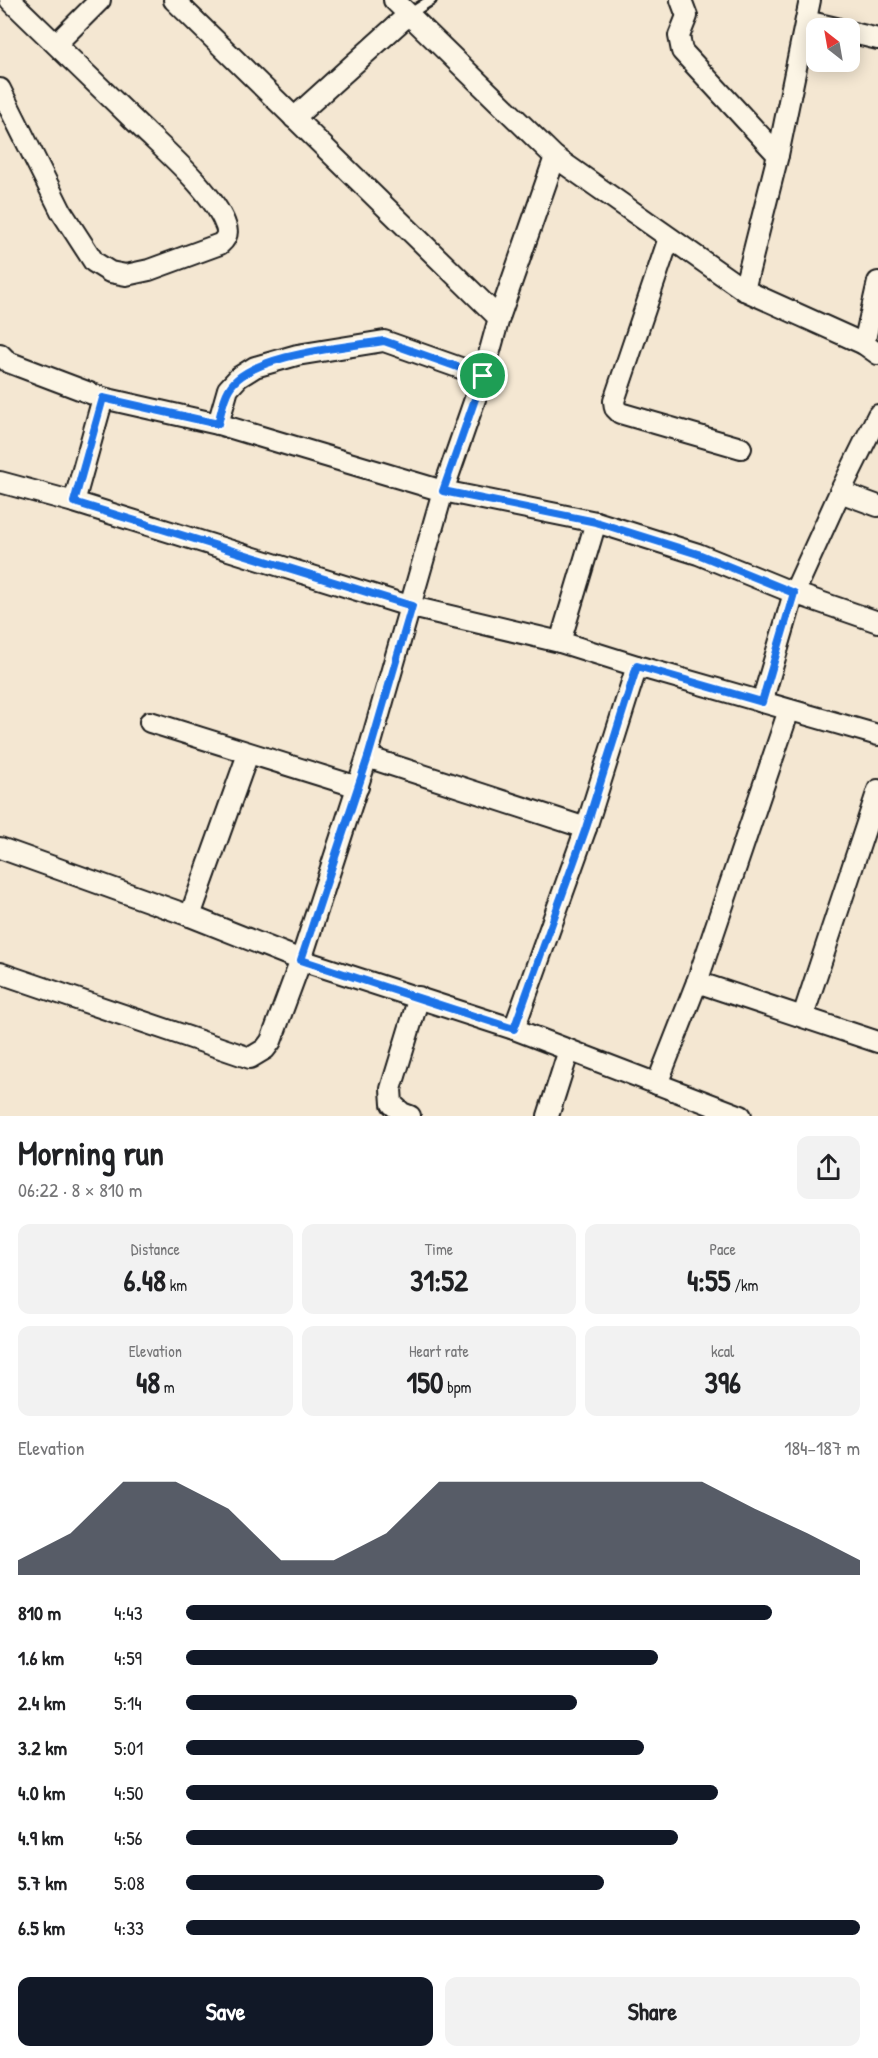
<!DOCTYPE html>
<meta charset="utf-8">
<style>
body{margin:0;font-family:"Patrick Hand",sans-serif;background:#f2f2f2;color:#202124;height:100vh;display:flex;flex-direction:column;font-size:22px;white-space:nowrap}
*{box-sizing:border-box;margin:0}
p{font-size:20px;color:#757577}
.icon{flex:none;width:33px;height:33px;fill:none;stroke:currentColor;stroke-width:2;stroke-linecap:round;stroke-linejoin:round}
.map{position:relative;height:1116px;overflow:hidden}
.drawer{display:flex;flex-direction:column;background:#fff;flex:1}
.drawer>*{flex:none}
.needle{width:39px;rotate:329deg}
.buttons{position:absolute;left:806px;top:18px;display:grid;gap:12px}
.buttons a{display:grid;place-items:center;width:54px;height:54px;border-radius:12px;background:#fff;box-shadow:0 3px 15px #0003;font-size:30px}
.pin{position:absolute;display:grid;place-items:center;width:51px;height:51px;color:#fff;margin:-26px;border:3px solid #fff;border-radius:50%;box-shadow:0 2px 6px #0007}
.round{display:grid;place-items:center;flex:none;width:63px;height:63px;border-radius:12px;background:#f2f2f2}
.headline{display:flex;align-items:center;justify-content:space-between;height:102px;padding:0 18px}
h1{font-size:33px;font-weight:700;line-height:45px}
.metrics{display:grid;grid-template-columns:repeat(3,1fr);gap:9px;height:102px;padding:6px 18px}
.metrics div{display:grid;align-content:center;border-radius:12px;background:#f2f2f2;text-align:center}
.metrics b{font-size:30px;font-weight:700}
.metrics small{font-size:16px;font-weight:400}
.metrics p{font-size:16px}
.chart{height:168px;padding:12px 18px}
.chart p{display:flex;justify-content:space-between}
.chart svg{width:100%;height:108px;margin-top:6px;fill:#111827;opacity:.7}
.button{display:flex;gap:12px;margin-top:auto;padding:12px 18px}
.button a{flex:1;height:69px;border-radius:12px;background:#111827;color:#fff;font-size:24px;font-weight:700;line-height:69px;text-align:center}
.button a+a{background:#f2f2f2;color:#202124}
ul{padding:0 18px;list-style:none;font-size:20px}
li{display:grid;grid-template-columns:96px 72px 1fr;align-items:center;height:45px}
li i{height:15px;border-radius:8px;background:#111827}
.map>svg:first-child{display:block}
.lines{fill:none;stroke-linecap:round;stroke-linejoin:round}
.service-casing{stroke:#1c1c1c;stroke-width:14}
.minor-casing{stroke:#1c1c1c;stroke-width:24}
.service{stroke:#fcf5e5;stroke-width:9}
.minor{stroke:#fcf5e5;stroke-width:20}
.route-casing{stroke:#fff;stroke-width:12}
.route{stroke:#1a73e8;stroke-width:8}
</style>
<div class="map">
<svg width="878" height="1116" viewBox="0 0 878 1116">
<rect width="100%" height="100%" fill="#f4e7d2"/>
<filter id="ink" filterUnits="userSpaceOnUse"><feTurbulence type="fractalNoise" baseFrequency=".0167" numOctaves="2"/><feDisplacementMap in="SourceGraphic" scale="12" xChannelSelector="R" yChannelSelector="G"/><feConvolveMatrix kernelMatrix="1 2 1 2 8 2 1 2 1" color-interpolation-filters="sRGB"/></filter>
<g filter="url(#ink)">
<g class="lines">
<g class="service-casing">
<polyline id="service" points="408,15 431,0"/>
</g>
<g class="minor-casing">
<g id="minor">
<polyline points="174,0 499,318 555,157"/>
<polyline points="394,0 555,157 744,290 864,344 878,354"/>
<polyline points="681,0 687,16 679,36 682,51 778,155"/>
<polyline points="806,21 836,28"/>
<polyline points="849,32 878,39"/>
<polyline points="56,44 100,0"/>
<path d="M0,89L61,211L94,262L110,272L126,275L149,270L220,244C227,238 229,233 225,224C214,194 168,153 145,131C100,87 55,44 10,0"/>
<polyline points="294,118 408,15"/>
<polyline points="669,238 614,401 615,408 620,413 741,448"/>
<polyline points="744,290 778,155 810,0"/>
<polyline points="864,344 878,282"/>
<polyline points="0,354 8,362 103,398 218,424 443,491 596,522 698,554 794,593 878,622"/>
<polyline points="218,424 228,389 239,377 255,367 297,355 384,341 483,376"/>
<polyline points="0,482 74,502 412,607 560,642 637,666 878,735"/>
<polyline points="840,492 878,506"/>
<polyline points="74,502 103,398"/>
<polyline points="560,642 596,522"/>
<polyline points="762,702 794,593 840,492 878,415"/>
<polyline points="150,722 358,787"/>
<polyline points="367,757 586,828"/>
<polyline points="0,848 190,916 301,960 514,1029 741,1116"/>
<polyline points="190,916 248,754"/>
<polyline points="0,973 250,1058 265,1049 271,1041 301,960 367,757 443,491 483,376 499,318"/>
<polyline points="697,982 878,1042"/>
<polyline points="803,1016 878,790"/>
<polyline points="514,1029 586,828 637,666"/>
<polyline points="657,1084 697,982 789,710"/>
<polyline points="410,1116 402,1113 392,1104 391,1089 419,997"/>
<polyline points="548,1116 569,1050"/>
</g>
</g>
<use href="#service" class="service"/>
<use href="#minor" class="minor"/>
</g>
</g>
<g class="lines" filter="url(#ink)">
<g class="route-casing">
<path id="route" d="M384,341L483,376L443,491L596,522L698,554L794,593L762,702L637,666L586,828L514,1029L301,960L368,757L412,606L74,502L103,398L218,424C221,413 223,399 229,389C249,354 346,347 384,341Z"/>
</g>
<use href="#route" class="route"/>
</g>
</svg>
<div class="buttons">
<a><svg class="needle" viewBox="-14 -14 28 28"><path d="M0-13l5 13h-10z" fill="#e53935"/><path d="M0 13l5-13h-10z" fill="#757577"/></svg></a>
</div>
<div class="pin" style="left:483px;top:376px;background:#1e9e55"><svg class="icon" aria-label="arrive" viewBox="0 0 24 24"><path d="M6 21V4h12l-3 4 3 4H6"/></svg></div>
</div>
<section class="drawer">
<div class="headline"><div><h1>Morning run</h1><p>06:22 · 8 × 810 m</p></div><a class="round"><svg class="icon" aria-label="share" viewBox="0 0 24 24"><path d="M12 15V3M7 8l5-5 5 5M5 13v7h14v-7"/></svg></a></div>
<div class="metrics">
<div><p>Distance</p><b>6.48<small> km</small></b></div>
<div><p>Time</p><b>31:52</b></div>
<div><p>Pace</p><b>4:55<small> /km</small></b></div>
</div>
<div class="metrics">
<div><p>Elevation</p><b>48<small> m</small></b></div>
<div><p>Heart rate</p><b>150<small> bpm</small></b></div>
<div><p>kcal</p><b>396</b></div>
</div>
<div class="chart"><p><span>Elevation</span>184–187 m</p>
<svg viewBox="0 0 160 44" preserveAspectRatio="none"><path d="M0 44V38L10 27L20 6L30 6L40 17L50 38L60 38L70 27L80 6L90 6L100 6L110 6L120 6L130 6L140 17L150 27L160 38V44z"/></svg>
</div>
<ul>
<li><b>810 m</b>4:43<i style="width:87%"></i></li>
<li><b>1.6 km</b>4:59<i style="width:70%"></i></li>
<li><b>2.4 km</b>5:14<i style="width:58%"></i></li>
<li><b>3.2 km</b>5:01<i style="width:68%"></i></li>
<li><b>4.0 km</b>4:50<i style="width:79%"></i></li>
<li><b>4.9 km</b>4:56<i style="width:73%"></i></li>
<li><b>5.7 km</b>5:08<i style="width:62%"></i></li>
<li><b>6.5 km</b>4:33<i style="width:100%"></i></li>
</ul>
<div class="button"><a>Save</a><a>Share</a></div>
</section>
